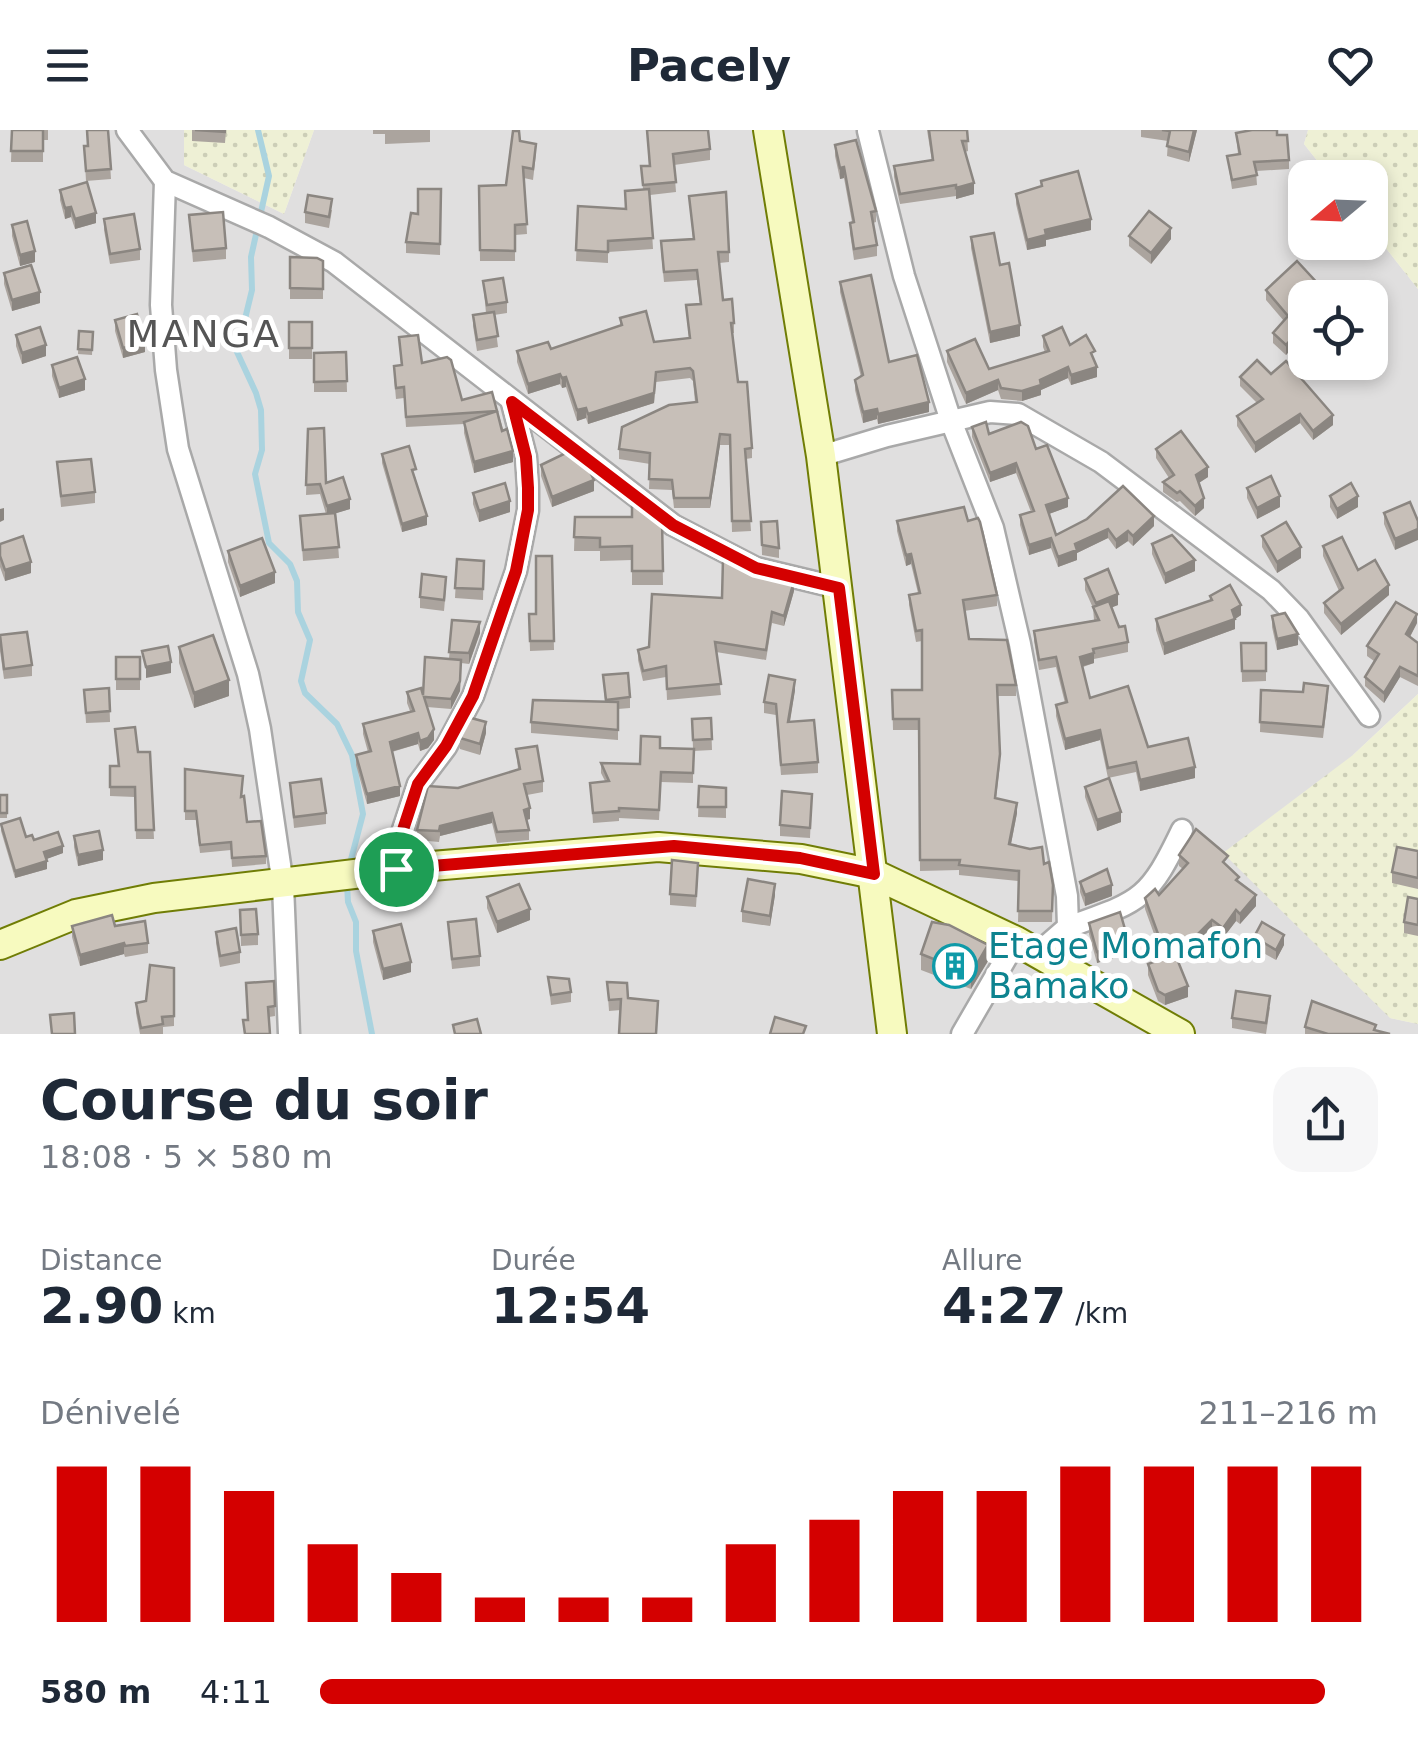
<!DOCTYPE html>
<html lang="fr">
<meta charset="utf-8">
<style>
body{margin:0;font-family:"DejaVu Sans",sans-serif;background:#f6f6f7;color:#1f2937;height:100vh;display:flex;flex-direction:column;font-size:38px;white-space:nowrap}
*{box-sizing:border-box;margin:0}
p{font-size:32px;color:#747a83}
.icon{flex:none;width:55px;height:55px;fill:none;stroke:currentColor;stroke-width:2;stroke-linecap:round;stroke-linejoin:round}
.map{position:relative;height:904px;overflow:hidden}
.sheet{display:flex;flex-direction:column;background:#fff;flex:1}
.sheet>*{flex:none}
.needle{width:65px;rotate:251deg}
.tools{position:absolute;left:1288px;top:30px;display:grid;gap:20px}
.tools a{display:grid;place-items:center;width:100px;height:100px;border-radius:20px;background:#fff;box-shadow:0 5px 15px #0003;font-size:50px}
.pin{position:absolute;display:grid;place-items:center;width:85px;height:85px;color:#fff;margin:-42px;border:5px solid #fff;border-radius:50%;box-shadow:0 2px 10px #0007}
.round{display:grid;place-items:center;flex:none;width:105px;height:105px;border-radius:30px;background:#f6f6f7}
.summary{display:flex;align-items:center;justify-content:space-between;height:170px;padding:0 40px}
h1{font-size:55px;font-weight:600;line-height:75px}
.stats{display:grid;grid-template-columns:repeat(3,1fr);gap:15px;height:170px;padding:10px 40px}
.stats div{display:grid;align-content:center}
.stats b{font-size:50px;font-weight:600}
.stats small{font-size:28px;font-weight:400}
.stats p{font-size:28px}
.chart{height:280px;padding:20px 40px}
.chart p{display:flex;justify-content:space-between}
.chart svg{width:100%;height:180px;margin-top:10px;stroke:#d40000;stroke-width:6}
ul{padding:0 40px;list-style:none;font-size:32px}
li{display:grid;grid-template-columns:160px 120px 1fr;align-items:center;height:75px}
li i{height:25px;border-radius:12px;background:#d40000}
header{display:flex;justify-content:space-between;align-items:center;height:130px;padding:0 40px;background:#fff;font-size:45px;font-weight:600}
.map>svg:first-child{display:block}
.residential{fill:#e0dfdf;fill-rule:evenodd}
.farmland{fill:url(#farmland-dots)}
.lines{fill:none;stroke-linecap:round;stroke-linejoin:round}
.stream{stroke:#aad3df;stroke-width:6}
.street-casing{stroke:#a9a9a9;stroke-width:25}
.secondary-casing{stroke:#707d05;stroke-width:32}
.street{stroke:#fff;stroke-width:20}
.secondary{stroke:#f7fabf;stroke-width:28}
.wall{fill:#aba49e}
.shaded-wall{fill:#8b8681}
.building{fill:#c7bfb8;stroke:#8b8681;stroke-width:2.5}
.route-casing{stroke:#fff;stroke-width:20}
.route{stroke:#d40000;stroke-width:12}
.labels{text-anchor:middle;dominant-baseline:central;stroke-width:10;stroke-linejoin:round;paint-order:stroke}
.culture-label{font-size:35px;fill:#0d838f;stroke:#fff;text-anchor:start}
.neighbourhood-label{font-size:38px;letter-spacing:2.5px;fill:#555;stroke:#fff}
</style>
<header><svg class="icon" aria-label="menu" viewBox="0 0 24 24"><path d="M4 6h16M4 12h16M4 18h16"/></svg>Pacely<svg class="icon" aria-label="heart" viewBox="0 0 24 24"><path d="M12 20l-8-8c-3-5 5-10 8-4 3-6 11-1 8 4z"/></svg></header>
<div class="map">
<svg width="1418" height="904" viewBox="0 0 1418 904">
<defs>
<pattern id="farmland-dots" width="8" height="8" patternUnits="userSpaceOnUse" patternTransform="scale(2.5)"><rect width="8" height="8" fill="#eef0d5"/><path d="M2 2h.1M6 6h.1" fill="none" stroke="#ccceb7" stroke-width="1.8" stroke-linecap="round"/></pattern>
</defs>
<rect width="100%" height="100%" fill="#f2efe9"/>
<path class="residential" d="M0,0H184V35L284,84L314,0H1308L1304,14L1330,47L1305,48V112H1370V98L1418,159V564L1353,625L1390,888L1418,894V904H0ZM1305,168H1370V232H1305Z"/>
<g class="farmland">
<polygon points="184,0 314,0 284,84 184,35"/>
<polygon points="1308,0 1418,0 1418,159 1370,98 1370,48 1330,47 1304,14"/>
<polygon points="1418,564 1418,894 1390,888 1223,723 1353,625"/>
</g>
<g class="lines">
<g class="stream">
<polyline points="258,0 269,46 251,127 252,160 237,222 256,263 261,280 262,320 255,344 269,413 290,434 297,451 298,482 310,510 301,551 305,563 337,594 352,625 363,684 349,737"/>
<polyline points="347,754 348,772 356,792 356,821 372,904"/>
</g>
<g class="street-casing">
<g id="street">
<polyline points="127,0 165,51 269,97 334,132 673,395 756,438 839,458"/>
<polyline points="868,1 904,146 951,291 993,398 1020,514 1067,766 1068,797 1038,823"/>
<polyline points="165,51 161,175 166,240 178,319 248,544 260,599 283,755 289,904"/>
<polyline points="821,326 887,306 990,282 1018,284 1101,332 1271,460 1299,489 1369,586"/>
<polyline points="396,739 396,721 418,654 446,617 473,566 516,441 528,380 528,358 526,327 512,273"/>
<path d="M1068,797C1141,771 1148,771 1182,700"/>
<polyline points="962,904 1016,811"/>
</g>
</g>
<g class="secondary-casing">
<g id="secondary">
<polyline points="768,0 821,326 892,904"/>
<polyline points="0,815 76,784 154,768 396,739 658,717 801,729 874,744 1016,811 1180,904"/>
</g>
</g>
<use href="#street" class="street"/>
<use href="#secondary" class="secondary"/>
</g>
<g class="wall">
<polygon points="12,0 48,0 48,10 43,10 43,32 11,32"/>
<polygon points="86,0 108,0 111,49 86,51 84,16 88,16"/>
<polygon points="192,0 226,0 225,13 192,11"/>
<polygon points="373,0 430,0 430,12 385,14 385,4 373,4"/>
<polygon points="647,0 710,19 710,30 674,35 676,62 650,65 653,119 608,122 608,133 576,131 578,76 626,79 625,61 643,59 641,36 649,36"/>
<polygon points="927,0 967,0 968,21 965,22 974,64 956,69 956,66 900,74 894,47 894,36 932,31"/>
<polygon points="1141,0 1197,0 1189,32 1167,26 1168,11 1141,7"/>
<polygon points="1236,3 1277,5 1289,30 1289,39 1256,41 1257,55 1232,59 1227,26 1238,24"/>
<polygon points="520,11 536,24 533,50 524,48 527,104 515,105 515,131 480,131 479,56 506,55"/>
<polygon points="835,15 876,81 876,92 873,93 877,115 877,126 854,130 850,103 850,93 852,92 844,48 840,49 835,26"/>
<polygon points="1041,51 1091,100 1046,110 1046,116 1027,120 1016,74 1016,64 1041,57"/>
<polygon points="441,59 440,125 406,123 406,112 418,84"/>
<polygon points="60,60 96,93 75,99 71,87 65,89 60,70"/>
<polygon points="689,66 729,122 729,132 719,133 723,170 734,193 734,203 732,203 738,252 752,318 752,328 746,329 751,401 732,402 730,315 720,315 710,378 674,378 672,360 649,359 650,334 619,329 619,319 695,272 693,251 690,248 656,252 654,273 588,294 586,288 577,291 566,257 562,258 560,254 528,264 517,232 517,221 551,219 620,196 620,188 654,212 689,208 686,175 700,174 697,150 664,152 661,121 693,109"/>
<polygon points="332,80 329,98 305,93 305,82"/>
<polygon points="189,85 226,118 226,129 193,132"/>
<polygon points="104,89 140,119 140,130 110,134 104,100"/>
<polygon points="12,95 35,132 20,136 12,106"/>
<polygon points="1129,106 1171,109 1151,134 1129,116"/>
<polygon points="971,107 1000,135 1020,206 990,213 971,118"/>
<polygon points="290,127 323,131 323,169 290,169"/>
<polygon points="4,143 40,173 12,181 4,154"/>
<polygon points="483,151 507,172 507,183 494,185 498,217 477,221 473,196 473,185 486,183"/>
<polygon points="840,152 889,232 929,282 878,294 877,289 863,293 855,260 855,250 861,247 840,162"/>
<polygon points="1266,160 1320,166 1305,168 1303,212 1300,209 1286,225 1273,213 1273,203 1284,191 1266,170"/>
<polygon points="115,190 145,222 123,228 115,201"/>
<rect x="289" y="192" width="23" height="37"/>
<polygon points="79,201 93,202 92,225 78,224"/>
<polygon points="16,205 46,226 22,234 16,216"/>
<polygon points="1043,206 1070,215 1095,231 1097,247 1071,255 1068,248 1041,260 1041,265 1022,271 1001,269 998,260 966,274 947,232 947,221 989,239 1045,222 1043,217"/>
<polygon points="399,207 422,233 462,270 492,262 513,332 474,343 464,303 464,294 406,297 404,268 396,269 394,246 394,236 401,235"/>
<polygon points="346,222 347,262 314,262 314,223"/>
<polygon points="52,235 85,260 59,268 52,246"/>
<polygon points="1271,244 1333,295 1313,310 1300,293 1255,323 1237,296 1237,286 1257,273 1240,256 1240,247"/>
<polygon points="972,297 1036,319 1068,377 1049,384 1056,405 1087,389 1154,396 1133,416 1128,411 1116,419 1108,408 1077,423 1077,430 1058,437 1051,418 1029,425 1020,395 1020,385 1031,382 1016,343 990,352 972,307"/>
<polygon points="308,299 326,353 350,379 336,383 339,428 303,431 300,386 326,384 320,364 306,365"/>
<polygon points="1156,319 1208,347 1198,353 1204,378 1195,386 1180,371 1177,372 1163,362 1163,352 1169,348 1156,328"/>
<polygon points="382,324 416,348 414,348 427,395 402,402 382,333"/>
<polygon points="57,332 95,362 95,373 61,377"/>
<polygon points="541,335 594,361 552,377 541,346"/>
<polygon points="1247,358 1280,377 1257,389 1247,368"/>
<polygon points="473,363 510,382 479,392 473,374"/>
<polygon points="1330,366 1358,377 1337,389 1330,377"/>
<polygon points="1410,372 1395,420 1384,394 1384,383"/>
<polygon points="575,387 662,390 663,455 632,455 632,430 600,431 600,421 574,421"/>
<polygon points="897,391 968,391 997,465 997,476 964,481 969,509 1016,555 1016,566 997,566 1000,634 996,668 1017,683 1011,714 1044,734 1053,755 1052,792 1018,792 1019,751 959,745 959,740 920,741 919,600 893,600 892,560 922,560 922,511 916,512 909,475 909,465 918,463 911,434 906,436 897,401"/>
<polygon points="761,392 779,418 779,428 762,425"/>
<polygon points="1262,406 1301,428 1277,443 1262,417"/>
<polygon points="0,414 31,443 5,451 0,437"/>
<polygon points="1152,414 1195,441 1165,454 1152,424"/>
<polygon points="1323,416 1358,440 1389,465 1341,505 1324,483 1324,473 1339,461 1323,426"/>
<polygon points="228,421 275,453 240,467 228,432"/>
<polygon points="552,426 554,520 530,521 529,484 536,484"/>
<polygon points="457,429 484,431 483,470 455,468"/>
<polygon points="1085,449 1118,475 1111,477 1119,497 1128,512 1128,522 1094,529 1094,533 1083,537 1090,568 1148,617 1195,648 1140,661 1136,642 1108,648 1100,610 1065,620 1056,586 1056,575 1065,573 1056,537 1039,540 1034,511 1034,501 1094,490 1093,478 1085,460"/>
<polygon points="446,458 444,481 420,478 420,467"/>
<polygon points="794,461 784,496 772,493 766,530 716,522 721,565 667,570 666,547 643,551 638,530 638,520 649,517 722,468"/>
<polygon points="1210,466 1241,485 1235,489 1235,499 1164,525 1156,500 1156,489 1210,471"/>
<polygon points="1272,486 1298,515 1277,520 1272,497"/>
<polygon points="452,490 480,503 469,534 461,533 460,561 451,579 427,577 434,610 428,618 420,621 418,614 392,622 400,666 367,674 356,635 356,625 368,622 363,604 363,594 410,581 407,573 407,562 423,565 449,529"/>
<polygon points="1417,493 1410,507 1418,513 1418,556 1400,547 1384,573 1365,556 1365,547 1374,531 1367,526 1367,516"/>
<polygon points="0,505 32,535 32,546 4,549 0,521"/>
<polygon points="1241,513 1266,513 1266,551 1242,552"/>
<polygon points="179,517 229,566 194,578 179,533"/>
<rect x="116" y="527" width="24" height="33"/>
<polygon points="603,545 630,567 630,578 618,579 618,610 531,603 531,592 605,572"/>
<polygon points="109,558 110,592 86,593 84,560"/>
<polygon points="795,560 790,592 818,632 818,643 781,645 776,585 764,583 764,572"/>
<polygon points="1261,560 1328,567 1323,608 1260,602"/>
<polygon points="711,588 712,620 693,621 693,653 661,652 659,690 619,688 619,691 593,693 590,653 605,651 601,643 601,633 640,634 660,618 693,619 692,589"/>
<polygon points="115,599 138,622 150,622 154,709 136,709 135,667 110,666 110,636 118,636"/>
<polygon points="486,603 480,625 460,619 460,608"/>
<polygon points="516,619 543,651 543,662 527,665 530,689 527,690 529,700 529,710 497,713 492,693 440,706 439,712 417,710 417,700 458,658 518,639"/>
<polygon points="185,639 243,654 242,667 247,692 266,726 266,734 232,737 231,720 200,723 196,690 185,690"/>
<polygon points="290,653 326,683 326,694 294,698"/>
<polygon points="699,656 726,658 726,688 698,687"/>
<polygon points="1085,657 1121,692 1097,701 1085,667"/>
<polygon points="812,664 810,708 780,706 780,695"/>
<rect x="0" y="665" width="7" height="23"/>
<polygon points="1,694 26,707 63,723 46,729 47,739 15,748 1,701"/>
<polygon points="74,706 103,730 78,736 74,717"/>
<polygon points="1418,721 1418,759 1392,753 1392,742"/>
<polygon points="1179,725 1228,736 1256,776 1240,794 1236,791 1223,808 1212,800 1197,815 1162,826 1145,779 1145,768 1159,765 1183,739 1179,736"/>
<polygon points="698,743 696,777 670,775 670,764"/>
<polygon points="1080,752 1112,766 1085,776 1080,762"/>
<polygon points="775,765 770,796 742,792 742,781"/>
<polygon points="487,767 530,790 497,803 487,778"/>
<polygon points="1418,769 1418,806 1404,803 1404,792"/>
<polygon points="240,780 258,804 258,815 241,816"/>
<polygon points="448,792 480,826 480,836 452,839"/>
<polygon points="1089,793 1129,823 1097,833 1089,804"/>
<polygon points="72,796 115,796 148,813 148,823 125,827 124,824 80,836 72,807"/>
<polygon points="373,801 411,842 383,850 373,812"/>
<polygon points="216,802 240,822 240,833 220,837 216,813"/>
<polygon points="1254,807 1284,815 1276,830 1254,818"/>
<polygon points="921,824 988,831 971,859 921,840"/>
<polygon points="1148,834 1188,867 1165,875 1158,871 1148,845"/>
<polygon points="174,838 174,896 163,897 163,904 140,904 136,883 136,873 146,871"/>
<polygon points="548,847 571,862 571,872 551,875"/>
<polygon points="274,851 275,886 269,887 270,904 244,904 243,890 248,890"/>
<polygon points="607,852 628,868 621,880 609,881"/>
<polygon points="1270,877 1266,904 1232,898 1232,888"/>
<polygon points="1305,897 1389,904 1305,904"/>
</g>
<g class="shaded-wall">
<polygon points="1194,0 1197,0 1189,32 1189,22"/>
<polygon points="844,37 844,48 840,49 840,38"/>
<polygon points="974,53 974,64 956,69 956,58"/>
<polygon points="71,77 71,87 65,89 65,78"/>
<polygon points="96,83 96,93 75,99 75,89"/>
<polygon points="1091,89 1091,100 1046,110 1046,116 1027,120 1027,110 1045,100"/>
<polygon points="1171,98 1171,109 1151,134 1151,123"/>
<polygon points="35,121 35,132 20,136 20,125"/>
<polygon points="1320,156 1320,166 1318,168 1307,168"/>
<polygon points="40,162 40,173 12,181 12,170"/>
<polygon points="1020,195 1020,206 990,213 990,202"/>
<polygon points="1300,199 1300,209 1286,225 1286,215"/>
<polygon points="145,212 145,222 123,228 123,218"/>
<polygon points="46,215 46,226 22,234 22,223"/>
<polygon points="1068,237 1068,248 1041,260 1041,265 1022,271 1022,261 1040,250"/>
<polygon points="1097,237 1097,247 1071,255 1071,245"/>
<polygon points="656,242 654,273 588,294 588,284"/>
<polygon points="560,244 560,254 528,264 528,254"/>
<polygon points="566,247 566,257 562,258 562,248"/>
<polygon points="85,249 85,260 59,268 59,258"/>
<polygon points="998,250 998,260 966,274 966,263"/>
<polygon points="929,272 929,282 878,294 878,284"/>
<polygon points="586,278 586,288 577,291 577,280"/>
<polygon points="877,279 877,289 863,293 863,282"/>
<polygon points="1300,284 1300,293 1255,323 1255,313"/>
<polygon points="1333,285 1333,295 1313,310 1313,301"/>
<polygon points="720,304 720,315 710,378 710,368"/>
<polygon points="513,321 513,332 474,343 474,332"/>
<polygon points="1016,333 1016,343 990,352 990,343"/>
<polygon points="1208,337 1208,347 1196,355 1196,345"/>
<polygon points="594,350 594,361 552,377 552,367"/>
<polygon points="1280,366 1280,377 1257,389 1257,378"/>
<polygon points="1358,366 1358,377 1337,389 1337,379"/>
<polygon points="1068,368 1068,377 1046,385 1046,375"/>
<polygon points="1204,368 1204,378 1195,386 1195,376"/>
<polygon points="350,369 350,379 327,386 327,376"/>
<polygon points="510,371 510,382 479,392 479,381"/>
<polygon points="4,378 4,390 0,392 0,379"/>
<polygon points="427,386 427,395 402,402 402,394"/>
<polygon points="1154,386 1154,396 1133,416 1133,406"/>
<polygon points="1108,399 1108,408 1077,423 1077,430 1058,437 1058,427 1075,414"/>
<polygon points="1418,399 1418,410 1395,420 1395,409"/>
<polygon points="1128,401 1128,411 1116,419 1116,410"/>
<polygon points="1051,408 1051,418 1029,425 1029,415"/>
<polygon points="1301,417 1301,428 1277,443 1277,432"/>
<polygon points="911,424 911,434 906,436 906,425"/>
<polygon points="1195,430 1195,441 1165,454 1165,444"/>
<polygon points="31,432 31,443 5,451 5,440"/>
<polygon points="275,442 275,453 240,467 240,456"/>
<polygon points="794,451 794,461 784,496 784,486"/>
<polygon points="1389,455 1389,465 1341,505 1341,494"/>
<polygon points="1118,464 1118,475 1096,484 1096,473"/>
<polygon points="1241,475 1241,485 1235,489 1235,499 1164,525 1164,514"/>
<polygon points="1417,484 1417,493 1406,514 1406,504"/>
<polygon points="480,492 480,503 469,534 469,523"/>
<polygon points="1298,504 1298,515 1277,520 1277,509"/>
<polygon points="1094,523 1094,533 1080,537 1080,527"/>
<polygon points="171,532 171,543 146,548 146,537"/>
<polygon points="1400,537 1400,547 1384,573 1384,563"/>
<polygon points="461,540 460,561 451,579 451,569"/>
<polygon points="229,550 229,566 194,578 194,563"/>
<polygon points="795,550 795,560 788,602 788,592"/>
<polygon points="486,592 486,603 480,625 480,614"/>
<polygon points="434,599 434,610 428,618 420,621 420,611"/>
<polygon points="1100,600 1100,610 1065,620 1065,609"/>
<polygon points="418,603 418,614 390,622 390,612"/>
<polygon points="1195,637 1195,648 1140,661 1140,650"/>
<polygon points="400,656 400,666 367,674 367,664"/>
<polygon points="1017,673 1017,683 1009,724 1009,714"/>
<polygon points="530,678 530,689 524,690 524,680"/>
<polygon points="1121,682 1121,692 1097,701 1097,690"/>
<polygon points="492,683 492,693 440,706 440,696"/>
<polygon points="63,716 63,723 44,730 44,722"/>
<polygon points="103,720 103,730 78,736 78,725"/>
<polygon points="47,731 47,739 15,748 15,741"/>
<polygon points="775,754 775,765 770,796 770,786"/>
<polygon points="1112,755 1112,766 1085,776 1085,765"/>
<polygon points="1256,765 1256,776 1240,794 1240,784"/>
<polygon points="530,779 530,790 497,803 497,792"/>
<polygon points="1236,780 1236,791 1223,808 1223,798"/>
<polygon points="1212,790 1212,800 1197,815 1162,826 1162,815"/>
<polygon points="1284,805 1284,815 1276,830 1276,820"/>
<polygon points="124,813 124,824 80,836 80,825"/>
<polygon points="1129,813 1129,823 1097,833 1097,822"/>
<polygon points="988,815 988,831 971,859 971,844"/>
<polygon points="411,832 411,842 383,850 383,839"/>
<polygon points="1188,856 1188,867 1165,875 1165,865"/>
</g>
<g class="building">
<polygon points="12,0 43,0 43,21 11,21"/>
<polygon points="87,0 108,0 111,39 86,41 84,16 88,16"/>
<polygon points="195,0 225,0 225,2"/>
<polygon points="647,0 708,0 710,19 673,24 676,52 643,55 641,36 650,36"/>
<polygon points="929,0 967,0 968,11 962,11 974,53 956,58 956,55 900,64 894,36 933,30"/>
<polygon points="1162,0 1194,0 1189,22 1167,16 1170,1"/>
<polygon points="1252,0 1277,0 1277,5 1287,5 1289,30 1254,32 1257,45 1232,50 1227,26 1240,24 1236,3"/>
<polygon points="513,1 519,1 520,11 536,14 533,39 523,37 527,94 515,95 515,121 480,120 479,56 506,55"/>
<polygon points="856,10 876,81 871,82 877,115 854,119 850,93 854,92 844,37 840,38 835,15"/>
<polygon points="1078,41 1091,89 1045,100 1046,105 1027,110 1016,64 1042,56 1041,51"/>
<polygon points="87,52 96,83 75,89 71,77 65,78 60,60"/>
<polygon points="418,59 441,59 440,114 406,112 411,83 418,84"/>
<polygon points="649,59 653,108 608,111 608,122 576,120 578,76 626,79 625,61"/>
<polygon points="726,62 729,122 718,122 723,170 732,169 734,193 731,193 738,252 747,252 752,318 745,319 751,391 732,391 730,305 720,304 710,368 674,368 672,350 649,349 650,323 619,319 622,297 669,275 697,272 693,241 690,238 656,242 654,263 588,284 586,278 577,280 566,247 562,248 560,244 528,254 517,221 548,212 551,219 622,195 620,188 646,181 654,212 690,208 686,175 701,174 697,140 664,142 661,111 694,109 689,66"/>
<polygon points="308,65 332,69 329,87 305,82"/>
<polygon points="1149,81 1171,98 1151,123 1129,106"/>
<polygon points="223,82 226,118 193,121 189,85"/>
<polygon points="134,84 140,119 110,124 104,89"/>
<polygon points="27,91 35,121 20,125 12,95"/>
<polygon points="994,103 1000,135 1009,133 1020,195 990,202 971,107"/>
<polygon points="290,127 317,128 323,131 323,159 290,158"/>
<polygon points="1297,131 1320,156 1307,168 1305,168 1305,200 1303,202 1300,199 1286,215 1273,203 1288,186 1266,160"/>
<polygon points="31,135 40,162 12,170 4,143"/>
<polygon points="871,145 889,232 917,225 929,272 878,284 877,279 863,282 855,250 863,245 840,152"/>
<polygon points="503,148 507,172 487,175 483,151"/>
<polygon points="494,182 498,206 477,210 473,185"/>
<polygon points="137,184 145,212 123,218 115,190"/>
<rect x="289" y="192" width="23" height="26"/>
<polygon points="40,197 46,215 22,223 16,205"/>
<polygon points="1062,197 1070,215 1086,205 1095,221 1091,223 1097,237 1071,245 1068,237 1040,250 1041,255 1022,261 1001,258 998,250 966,263 947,221 975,209 989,239 1049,221 1043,206"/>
<polygon points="79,201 93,202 92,220 78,219"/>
<polygon points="418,205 422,233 447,227 451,230 462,270 492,262 497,281 406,287 404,257 396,258 394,236 402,235 399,207"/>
<polygon points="346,222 347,251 314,252 314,223"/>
<polygon points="77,227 85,249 59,258 52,235"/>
<polygon points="1257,230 1271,244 1286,231 1333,285 1313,301 1300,284 1255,313 1237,286 1263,269 1240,247"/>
<polygon points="497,281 502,301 507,299 513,321 474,332 464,292"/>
<polygon points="986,292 989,304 1021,292 1028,296 1036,319 1047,315 1068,368 1046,375 1056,405 1087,389 1123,356 1154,386 1133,406 1128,401 1116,410 1108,399 1075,414 1077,420 1058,427 1051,408 1029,415 1020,385 1034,381 1016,333 990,343 972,297"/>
<polygon points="324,298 326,353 343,347 350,369 327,376 320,354 306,355 308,299"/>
<polygon points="1181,301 1208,337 1196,345 1204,368 1195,376 1180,361 1177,363 1163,352 1174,345 1156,319"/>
<polygon points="409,316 416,339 412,340 427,386 402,394 382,324"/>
<polygon points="570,321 586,334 594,350 552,367 541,335"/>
<polygon points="91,329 95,362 61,366 57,332"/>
<polygon points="1271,346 1280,366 1257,378 1247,358"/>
<polygon points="505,353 510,371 479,381 473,363"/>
<polygon points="1351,353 1358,366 1337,379 1330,366"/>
<polygon points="1410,372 1418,391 1418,399 1395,409 1384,383"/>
<polygon points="632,376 644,376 662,390 663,441 632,441 632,416 600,417 600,408 574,407 575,387 632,387"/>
<polygon points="964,377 968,391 978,388 980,392 997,465 963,470 969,509 1007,510 1016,555 997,555 1000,624 995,668 1017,673 1009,714 1030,719 1042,717 1044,734 1049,732 1053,755 1052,781 1018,781 1019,741 959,735 960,730 920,730 919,589 893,589 892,560 922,560 922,500 916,501 909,465 920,463 911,424 906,425 897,391"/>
<polygon points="335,383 339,417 303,420 300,386"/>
<polygon points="777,391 779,418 762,415 761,392"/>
<polygon points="1286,392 1301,417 1277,432 1262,406"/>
<polygon points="1172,405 1195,430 1165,444 1152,414"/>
<polygon points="23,406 31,432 5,440 0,426 0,414"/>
<polygon points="1342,407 1358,440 1375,430 1389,455 1341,494 1324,473 1343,458 1323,416"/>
<polygon points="262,408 275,442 240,456 228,421"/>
<polygon points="536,426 552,426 554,511 530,511 529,484 536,484"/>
<polygon points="457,429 484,431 483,459 455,458"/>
<polygon points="723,429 753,441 794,451 784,486 772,482 766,520 715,512 721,554 667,559 666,536 643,541 638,520 649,517 652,464 722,468"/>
<polygon points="1108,439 1118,464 1096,473 1085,449"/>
<polygon points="422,444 446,447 444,470 420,467"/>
<polygon points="1230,455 1241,475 1232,480 1235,489 1164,514 1156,489 1212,470 1210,466"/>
<polygon points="1109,471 1119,497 1125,496 1128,512 1093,519 1094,523 1080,527 1090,568 1128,556 1148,617 1188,608 1195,637 1140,650 1136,632 1108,638 1100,600 1065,609 1056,575 1067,572 1056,527 1039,530 1034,501 1099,490 1093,477"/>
<polygon points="1396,472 1417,484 1406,504 1418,513 1418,546 1400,537 1384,563 1365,547 1379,524 1367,516"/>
<polygon points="1285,483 1298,504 1277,509 1272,486"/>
<polygon points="452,490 480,492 469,523 449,522"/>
<polygon points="27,502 32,535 4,539 0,505"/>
<polygon points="213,505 229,550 194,563 179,517"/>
<polygon points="1241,513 1266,513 1266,541 1242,541"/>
<polygon points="168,516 171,532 146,537 142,521"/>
<rect x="116" y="527" width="24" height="22"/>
<polygon points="425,527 461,530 460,551 451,569 424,567 434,599 428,608 420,611 418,603 390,612 400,656 367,664 356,625 371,621 363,594 414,581 407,562 421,558 423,565"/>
<polygon points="628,543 630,567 606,570 603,545"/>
<polygon points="769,545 795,550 788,592 814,590 818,632 781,635 776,574 764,572"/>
<polygon points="1304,553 1328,556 1323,597 1260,592 1261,560 1303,562"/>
<polygon points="109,558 110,581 86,583 84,560"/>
<polygon points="533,570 618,572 618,600 531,592"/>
<polygon points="471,588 486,592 480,614 460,608"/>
<polygon points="711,588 712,609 693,610 692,589"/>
<polygon points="135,597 138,622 150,622 154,700 136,700 135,657 110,657 110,636 119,636 115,599"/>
<polygon points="641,606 660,607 660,618 694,619 693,643 661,642 659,680 619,678 619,681 593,683 590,653 609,651 601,633 640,634"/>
<polygon points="537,616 543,651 524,654 530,678 524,680 529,700 497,702 492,683 440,696 439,701 417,700 428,656 458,658 520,639 516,619"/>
<polygon points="185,639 243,646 241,667 244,666 247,692 261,691 266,726 232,728 231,712 200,715 196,681 185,681"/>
<polygon points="1109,648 1121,682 1097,690 1085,657"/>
<polygon points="321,649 326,683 294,687 290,653"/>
<polygon points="699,656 726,658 726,677 698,677"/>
<polygon points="782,661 812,664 810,698 780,695"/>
<rect x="0" y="665" width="7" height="18"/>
<polygon points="20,688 26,707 32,705 34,710 58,702 63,716 44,722 47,731 15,741 1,694"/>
<polygon points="1196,699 1228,726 1223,732 1239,747 1236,750 1256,765 1240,784 1236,780 1223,798 1212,790 1197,805 1162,815 1145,768 1155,759 1159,765 1188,733 1179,725"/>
<polygon points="99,701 103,720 78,725 74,706"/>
<polygon points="1397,717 1418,721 1418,748 1392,742"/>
<polygon points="672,730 698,733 696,766 670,764"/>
<polygon points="1107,739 1112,755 1085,765 1080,752"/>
<polygon points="748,749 775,754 770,786 742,781"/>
<polygon points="519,754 530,779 497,792 487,767"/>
<polygon points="1408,767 1418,769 1418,795 1404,792"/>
<polygon points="256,779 258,804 241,805 240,780"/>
<polygon points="1120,782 1129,813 1097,822 1089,793"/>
<polygon points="112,785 115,796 145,791 148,813 125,816 124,813 80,825 72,796"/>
<polygon points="476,789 480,826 452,829 448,792"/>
<polygon points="932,792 949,795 988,815 971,844 921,824"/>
<polygon points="1262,792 1284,805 1276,820 1254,807"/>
<polygon points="401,794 411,832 383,839 373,801"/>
<polygon points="236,798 240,822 220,826 216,802"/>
<polygon points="1175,824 1188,856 1165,865 1158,861 1148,834"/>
<polygon points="150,835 174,838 174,886 162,887 163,894 141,898 136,873 146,871"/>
<polygon points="548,847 569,849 571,862 551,865"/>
<polygon points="274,851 275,876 268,877 270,904 245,904 243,890 248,890 246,853"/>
<polygon points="607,852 627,853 628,868 658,871 656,904 619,904 621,869 609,870"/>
<polygon points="1236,861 1270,866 1266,893 1232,888"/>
<polygon points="1312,871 1376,895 1374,900 1390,904 1328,904 1305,897"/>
<polygon points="74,883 75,904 52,904 50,885"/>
<polygon points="775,887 806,896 803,904 770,904"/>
<polygon points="477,889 481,904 455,904 453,895"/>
</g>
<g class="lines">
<g class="route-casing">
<polygon id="route" points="512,272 673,395 756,438 839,458 874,744 800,728 674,716 396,739 396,721 418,654 446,616 473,566 516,441 528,380 528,358 526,327"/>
</g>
<use href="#route" class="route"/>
</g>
<defs>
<g id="building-ring" transform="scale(2.25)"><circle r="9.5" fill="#fff" stroke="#0f9aa8" stroke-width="1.5"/><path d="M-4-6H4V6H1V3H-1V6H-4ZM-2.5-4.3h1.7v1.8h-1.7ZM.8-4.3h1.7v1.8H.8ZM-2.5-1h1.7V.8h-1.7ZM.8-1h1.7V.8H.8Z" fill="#0f9aa8"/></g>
</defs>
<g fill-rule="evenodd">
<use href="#building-ring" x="955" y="836"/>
</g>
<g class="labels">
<g class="culture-label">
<text x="988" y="816">Etage Momafon<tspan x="988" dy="40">Bamako</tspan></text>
</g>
<g class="neighbourhood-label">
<text x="204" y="204">MANGA</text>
</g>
</g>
</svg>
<div class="tools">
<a><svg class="needle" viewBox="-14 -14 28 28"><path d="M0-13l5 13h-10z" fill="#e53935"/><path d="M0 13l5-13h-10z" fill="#747a83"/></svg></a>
<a><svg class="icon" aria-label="locate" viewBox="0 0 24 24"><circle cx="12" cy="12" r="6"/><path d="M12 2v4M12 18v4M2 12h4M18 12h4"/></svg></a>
</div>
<div class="pin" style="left:396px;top:739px;background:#1e9e55"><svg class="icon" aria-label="arrive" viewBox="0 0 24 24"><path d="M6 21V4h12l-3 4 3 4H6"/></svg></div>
</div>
<section class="sheet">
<div class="summary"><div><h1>Course du soir</h1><p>18:08 · 5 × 580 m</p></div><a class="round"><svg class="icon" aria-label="share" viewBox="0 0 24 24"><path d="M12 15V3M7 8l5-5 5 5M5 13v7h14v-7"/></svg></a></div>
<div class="stats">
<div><p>Distance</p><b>2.90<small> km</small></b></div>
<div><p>Durée</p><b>12:54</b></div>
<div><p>Allure</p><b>4:27<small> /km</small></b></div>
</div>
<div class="chart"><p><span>Dénivelé</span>211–216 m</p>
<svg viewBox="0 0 160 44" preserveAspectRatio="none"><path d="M5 44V6M15 44V6M25 44V12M35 44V25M45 44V32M55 44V38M65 44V38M75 44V38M85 44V25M95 44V19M105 44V12M115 44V12M125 44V6M135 44V6M145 44V6M155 44V6"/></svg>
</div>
<ul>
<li><b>580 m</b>4:11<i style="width:95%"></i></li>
</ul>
</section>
